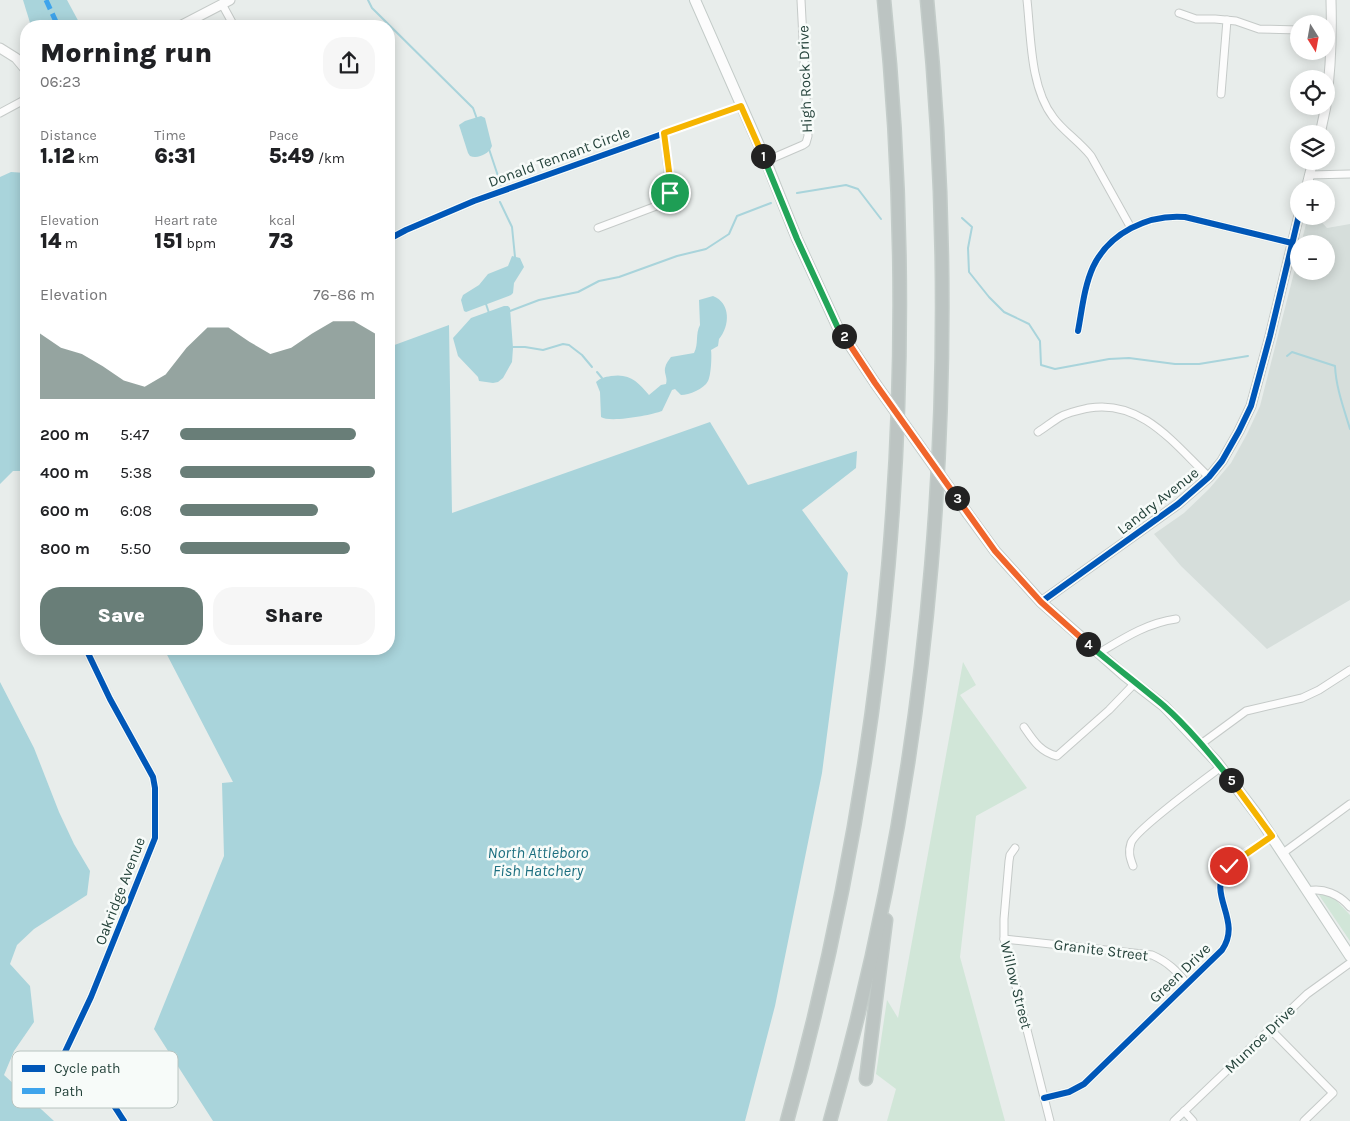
<!DOCTYPE html>
<meta charset="utf-8">
<style>
body{margin:0;font-family:Karla,sans-serif;background:#f6f6f6;color:#202124;height:100vh;display:flex;flex-direction:column;font-size:19px;white-space:nowrap}
*{box-sizing:border-box;margin:0}
p{font-size:16px;color:#757577}
.icon{flex:none;width:28px;height:28px;fill:none;stroke:currentColor;stroke-width:2;stroke-linecap:round;stroke-linejoin:round}
.map{position:relative;flex:1;overflow:hidden}
.side{position:absolute;left:20px;top:20px;width:375px;height:635px;display:flex;flex-direction:column;background:#fff;border-radius:20px;box-shadow:0 2px 12px #0003}
.side>*{flex:none}
.needle{width:32px;rotate:169deg}
.controls{position:absolute;left:1290px;top:15px;display:grid;gap:10px}
.controls a{display:grid;place-items:center;width:45px;height:45px;border-radius:50%;background:#fff;box-shadow:0 2px 12px #0003;font-size:25px}
.pin{position:absolute;display:grid;place-items:center;width:42px;height:42px;color:#fff;margin:-21px;border:2px solid #fff;border-radius:50%;box-shadow:0 1px 5px #0007}
.km{position:absolute;width:25px;height:25px;margin:-12px;border-radius:50%;background:#222;color:#fff;font-size:14px;line-height:25px;text-align:center}
.round{display:grid;place-items:center;flex:none;width:52px;height:52px;border-radius:20px;background:#f6f6f6}
.headline{display:flex;align-items:center;justify-content:space-between;height:85px;padding:0 20px}
h1{font-size:28px;font-weight:800;line-height:38px}
.stats{display:grid;grid-template-columns:repeat(3,1fr);gap:8px;height:85px;padding:5px 20px}
.stats div{display:grid;align-content:center}
.stats b{font-size:21px;font-weight:800}
.stats small{font-size:14px;font-weight:400}
.stats p{font-size:14px}
.chart{height:140px;padding:10px 20px}
.chart p{display:flex;justify-content:space-between}
.chart svg{width:100%;height:90px;margin-top:5px;fill:#697e78;opacity:.7}
.primary-button{display:flex;gap:10px;margin-top:auto;padding:10px 20px}
.primary-button a{flex:1;height:58px;border-radius:20px;background:#697e78;color:#fff;font-size:20px;font-weight:800;line-height:58px;text-align:center}
.primary-button a+a{background:#f6f6f6;color:#202124}
ul{padding:0 20px;list-style:none;font-size:16px}
li{display:grid;grid-template-columns:80px 60px 1fr;align-items:center;height:38px}
li i{height:12px;border-radius:6px;background:#697e78}
.map>svg:first-child{display:block}
.built{fill:#d6dedb}
.green{fill:#d1e6d8}
.water{fill:#a9d4db}
.lines{fill:none;stroke-linecap:round;stroke-linejoin:round}
.stream{stroke:#a9d4db;stroke-width:2}
.minor-casing{stroke:#c5cac8;stroke-width:9}
.tertiary-casing{stroke:#c5cac8;stroke-width:11}
.secondary-casing{stroke:#c3cbc8;stroke-width:12}
.motorway-casing{stroke:#c3ccc9;stroke-width:15}
.minor{stroke:#fcfcfc;stroke-width:7}
.tertiary{stroke:#fcfcfc;stroke-width:9}
.secondary{stroke:#fcfcfc;stroke-width:10}
.motorway{stroke:#bcc4c2;stroke-width:12}
.secondary-bridge-casing{stroke:#c3cbc8;stroke-width:12;stroke-linecap:butt}
.secondary-bridge{stroke:#fcfcfc;stroke-width:10}
.quiet{stroke:#3ea4ec;stroke-width:5;stroke-dasharray:10 5;stroke-linecap:butt}
.cycleway-casing{stroke:#f7fbf9;stroke-width:9}
.cycleway{stroke:#0057b8;stroke-width:6}
.split-1-casing{stroke:#fff;stroke-width:10}
.split-2-casing{stroke:#fff;stroke-width:10}
.split-3-casing{stroke:#fff;stroke-width:10}
.split-4-casing{stroke:#fff;stroke-width:10}
.split-5-casing{stroke:#fff;stroke-width:10}
.split-6-casing{stroke:#fff;stroke-width:10}
.split-1{stroke:#f5b400;stroke-width:6}
.split-2{stroke:#22a559;stroke-width:6}
.split-3{stroke:#f0652b;stroke-width:6}
.split-4{stroke:#f0652b;stroke-width:6}
.split-5{stroke:#22a559;stroke-width:6}
.split-6{stroke:#f5b400;stroke-width:6}
.labels{text-anchor:middle;dominant-baseline:central;stroke-width:5;stroke-linejoin:round;paint-order:stroke}
.street-label{font-size:15px;fill:#24423a;stroke:#f7fbf9}
.water-label{font-size:16px;font-style:italic;fill:#1c6f80;stroke:#f7fbf9}
.key{fill:#f7fbf9;stroke:#b8c4c0;stroke-width:1}
.key-label{font-size:14px;fill:#24423a}
</style>
<div class="map">
<svg width="1350" height="1121" viewBox="0 0 1350 1121">
<rect width="100%" height="100%" fill="#e8edeb"/>
<polygon class="built" points="1308,216 1316,216 1327,228 1350,224 1350,600 1267,649 1181,566 1154,534 1184,513 1209,489 1231,463 1247,434 1260,406 1299,253 1299,271 1326,271 1326,244 1301,244"/>
<g class="green">
<polygon points="963,662 976,685 960,695 1027,788 976,816 960,957 1005,1121 887,1121 896,1089 876,1074 887,1000 898,1018"/>
<polygon points="1323,893 1334,898 1350,915 1350,941 1319,895"/>
</g>
<g class="water">
<polygon points="23,0 67,0 81,26 31,26"/>
<path d="M481,116L485,118L492,146C489,154 478,159 470,156L468,153L459,125L465,121Z"/>
<polygon points="11,172 26,173 26,471 13,471 0,484 0,177"/>
<polygon points="512,256 520,258 524,267 514,283 513,293 511,295 466,312 464,311 461,300 463,295 479,285 488,274 508,266"/>
<path d="M713,296C731,303 730,326 719,339L718,346L711,350C712,356 711,376 708,381C704,389 689,395 681,395L675,389L672,390L662,411C652,415 610,423 601,417L600,392L596,382C600,378 605,377 611,376C630,373 638,382 649,395L661,385L666,384C668,378 664,374 665,368C666,363 669,360 671,357L694,353C699,344 695,334 700,325L699,300Z"/>
<polygon points="504,306 508,306 510,308 513,348 512,362 503,378 498,382 493,383 479,381 478,377 458,356 453,338 471,318"/>
<polygon points="449,325 452,513 710,422 748,485 857,451 856,468 802,510 848,573 822,773 775,1006 745,1121 213,1121 154,1029 224,856 222,783 233,782 164,649 389,649 389,347"/>
<polygon points="0,682 34,748 59,812 74,844 90,871 87,895 34,929 17,945 10,964 30,986 34,1022 14,1051 4,1075 54,1121 0,1121"/>
</g>
<g class="lines">
<g class="stream">
<polyline points="368,0 372,8 473,108 477,119"/>
<polyline points="489,149 501,185"/>
<polyline points="797,193 846,185 858,189 881,219"/>
<polyline points="500,202 512,227 515,257"/>
<polyline points="962,218 972,227 968,248 969,272 989,297 1004,312 1029,324 1040,341 1041,365 1055,369 1109,359 1129,358 1175,364 1199,364 1248,356"/>
<polyline points="486,304 489,313"/>
<polyline points="510,311 539,300 578,292 599,281 619,277 677,256 706,249 729,234 737,216 771,203"/>
<polyline points="513,347 525,347 543,350 563,344 569,345 582,355 592,367"/>
<path d="M1287,356L1292,352L1335,366C1336,388 1344,409 1350,429"/>
<polyline points="597,372 602,378"/>
</g>
<g class="minor-casing">
<g id="minor">
<path d="M1027,0C1031,36 1030,87 1053,117C1063,131 1079,141 1091,156L1131,228"/>
<polyline points="222,4 234,26"/>
<polyline points="1179,13 1196,19 1215,19 1236,21 1259,29 1299,30"/>
<polyline points="1221,94 1227,20"/>
<polyline points="0,113 26,99"/>
<polyline points="766,161 803,145 806,143 808,136 801,0"/>
<polyline points="1309,175 1350,174"/>
<polyline points="598,228 659,205 668,198 670,189 664,133"/>
<polyline points="389,239 406,230 474,201 741,106"/>
<path d="M1078,331C1082,310 1084,287 1093,267C1109,233 1148,214 1185,217L1292,243"/>
<path d="M1038,432C1046,427 1053,421 1060,417C1069,412 1080,410 1089,408C1142,399 1175,445 1209,477"/>
<path d="M86,649L110,699L153,777L155,788V838L91,997L65,1052C64,1059 63,1065 67,1071C72,1077 85,1077 92,1082C106,1090 115,1108 124,1121"/>
<path d="M1099,653C1124,638 1147,623 1176,619"/>
<path d="M1024,727C1033,740 1040,752 1057,756L1109,710L1135,683"/>
<polyline points="1201,744 1246,711 1302,698 1319,690 1350,670"/>
<polyline points="1015,848 1010,855 1009,861 1004,919 1004,939 1050,1121"/>
<polyline points="1283,853 1350,804"/>
<path d="M1133,866C1130,858 1128,852 1131,843C1135,830 1205,779 1221,767"/>
<path d="M1308,891C1323,887 1340,895 1350,907"/>
<path d="M1004,939L1152,955C1168,962 1177,971 1187,984"/>
<polyline points="1270,1029 1333,1093 1304,1121"/>
<path d="M1044,1098L1069,1092L1084,1084L1222,950C1243,920 1206,895 1227,868C1236,856 1259,845 1272,836"/>
<polyline points="1184,1111 1193,1121"/>
<polyline points="1174,1121 1307,994 1350,963"/>
</g>
</g>
<g class="tertiary-casing">
<g id="tertiary">
<polyline points="180,26 230,0"/>
<polyline points="0,48 16,58 26,70"/>
<path d="M1326,103C1331,69 1332,35 1331,0"/>
<polyline points="1320,134 1326,106"/>
<polyline points="1306,189 1313,161"/>
<polyline points="1041,602 1178,504 1209,477 1222,461 1239,431 1251,406 1270,336 1299,215"/>
</g>
</g>
<g class="secondary-casing">
<g id="secondary">
<polyline points="695,0 765,159 797,239 837,326 875,383"/>
<polyline points="968,514 995,551 1041,602 1124,675 1164,706 1216,761 1258,816 1350,956"/>
</g>
</g>
<g class="motorway-casing">
<g id="motorway">
<polyline points="866,1079 886,920"/>
<path d="M787,1121C889,757 923,376 884,0"/>
<path d="M830,1121C934,758 964,375 927,0"/>
</g>
</g>
<use href="#minor" class="minor"/>
<use href="#tertiary" class="tertiary"/>
<use href="#secondary" class="secondary"/>
<use href="#motorway" class="motorway"/>
<g class="secondary-bridge-casing">
<polyline id="secondary-bridge" points="875,383 968,514"/>
</g>
<use href="#secondary-bridge" class="secondary-bridge"/>
<polyline class="quiet" points="46,0 58,26"/>
<g class="cycleway-casing">
<g id="cycleway">
<polyline points="389,239 406,230 474,201 741,106"/>
<path d="M1078,331C1082,310 1084,287 1093,267C1109,233 1148,214 1185,217L1292,243"/>
<polyline points="1041,602 1178,504 1209,477 1222,461 1239,431 1251,406 1270,336 1299,215"/>
<path d="M86,649L110,699L153,777L155,788V838L91,997L65,1052C64,1059 63,1065 67,1071C72,1077 85,1077 92,1082C106,1090 115,1108 124,1121"/>
<path d="M1044,1098L1069,1092L1084,1084L1222,950C1243,920 1206,895 1227,868C1236,856 1259,845 1272,836"/>
</g>
</g>
<use href="#cycleway" class="cycleway"/>
</g>
<g class="lines">
<g class="split-1-casing">
<polyline id="split-1" points="670,193 670,179 664,133 741,106 763,156"/>
</g>
<g class="split-2-casing">
<polyline id="split-2" points="763,156 797,239 837,326 844,336"/>
</g>
<g class="split-3-casing">
<polyline id="split-3" points="844,336 875,383 957,498"/>
</g>
<g class="split-4-casing">
<polyline id="split-4" points="957,498 995,551 1041,602 1088,644"/>
</g>
<g class="split-5-casing">
<path id="split-5" d="M1088,644C1113,665 1139,685 1163,705C1188,727 1210,754 1231,780"/>
</g>
<g class="split-6-casing">
<polyline id="split-6" points="1229,866 1272,836 1231,780"/>
</g>
<use href="#split-1" class="split-1"/>
<use href="#split-2" class="split-2"/>
<use href="#split-3" class="split-3"/>
<use href="#split-4" class="split-4"/>
<use href="#split-5" class="split-5"/>
<use href="#split-6" class="split-6"/>
</g>
<g class="labels">
<g class="street-label">
<text transform="translate(805 79) rotate(-92)">High Rock Drive</text>
<text transform="translate(559 157) rotate(-20)">Donald Tennant Circle</text>
<text transform="translate(1158 501) rotate(-38)">Landry Avenue</text>
<text transform="translate(120 891) rotate(-69)">Oakridge Avenue</text>
<text transform="translate(1101 950) rotate(7)">Granite Street</text>
<text transform="translate(1180 973) rotate(-44)">Green Drive</text>
<text transform="translate(1016 985) rotate(76)">Willow Street</text>
<text transform="translate(1260 1039) rotate(-44)">Munroe Drive</text>
</g>
<g class="water-label">
<text x="538" y="852">North Attleboro<tspan x="538" dy="18">Fish Hatchery</tspan></text>
</g>
</g>
<rect x="12" y="1051" width="166" height="57" rx="8" class="key"/>
<rect x="22" y="1065" width="23" height="7" fill="#0057b8"/>
<rect x="22" y="1088" width="23" height="6" fill="#3ea4ec"/>
<g class="key-label">
<text x="54" y="1073">Cycle path</text>
<text x="54" y="1096">Path</text>
</g>
</svg>
<div class="controls">
<a><svg class="needle" viewBox="-14 -14 28 28"><path d="M0-13l5 13h-10z" fill="#e53935"/><path d="M0 13l5-13h-10z" fill="#757577"/></svg></a>
<a><svg class="icon" aria-label="locate" viewBox="0 0 24 24"><circle cx="12" cy="12" r="6"/><path d="M12 2v4M12 18v4M2 12h4M18 12h4"/></svg></a>
<a><svg class="icon" aria-label="layers" viewBox="0 0 24 24"><path d="M12 4l9 5-9 5-9-5zM3 14l9 5 9-5"/></svg></a>
<a>+</a>
<a>−</a>
</div>
<div class="pin" style="left:670px;top:193px;background:#1e9e55"><svg class="icon" aria-label="arrive" viewBox="0 0 24 24"><path d="M6 21V4h12l-3 4 3 4H6"/></svg></div>
<div class="pin" style="left:1229px;top:866px;background:#d93025"><svg class="icon" aria-label="check" viewBox="0 0 24 24"><path d="M5 12l5 5 9-10"/></svg></div>
<b class="km" style="left:763px;top:156px">1</b>
<b class="km" style="left:844px;top:336px">2</b>
<b class="km" style="left:957px;top:498px">3</b>
<b class="km" style="left:1088px;top:644px">4</b>
<b class="km" style="left:1231px;top:780px">5</b>
<section class="side">
<div class="headline"><div><h1>Morning run</h1><p>06:23</p></div><a class="round"><svg class="icon" aria-label="share" viewBox="0 0 24 24"><path d="M12 15V3M7 8l5-5 5 5M5 13v7h14v-7"/></svg></a></div>
<div class="stats">
<div><p>Distance</p><b>1.12<small> km</small></b></div>
<div><p>Time</p><b>6:31</b></div>
<div><p>Pace</p><b>5:49<small> /km</small></b></div>
</div>
<div class="stats">
<div><p>Elevation</p><b>14<small> m</small></b></div>
<div><p>Heart rate</p><b>151<small> bpm</small></b></div>
<div><p>kcal</p><b>73</b></div>
</div>
<div class="chart"><p><span>Elevation</span>76–86 m</p>
<svg viewBox="0 0 160 44" preserveAspectRatio="none"><path d="M0 44V12L10 19L20 22L30 28L40 35L50 38L60 32L70 19L80 9L90 9L100 16L110 22L120 19L130 12L140 6L150 6L160 12V44z"/></svg>
</div>
<ul>
<li><b>200 m</b>5:47<i style="width:90%"></i></li>
<li><b>400 m</b>5:38<i style="width:100%"></i></li>
<li><b>600 m</b>6:08<i style="width:71%"></i></li>
<li><b>800 m</b>5:50<i style="width:87%"></i></li>
</ul>
<div class="primary-button"><a>Save</a><a>Share</a></div>
</section>
</div>
